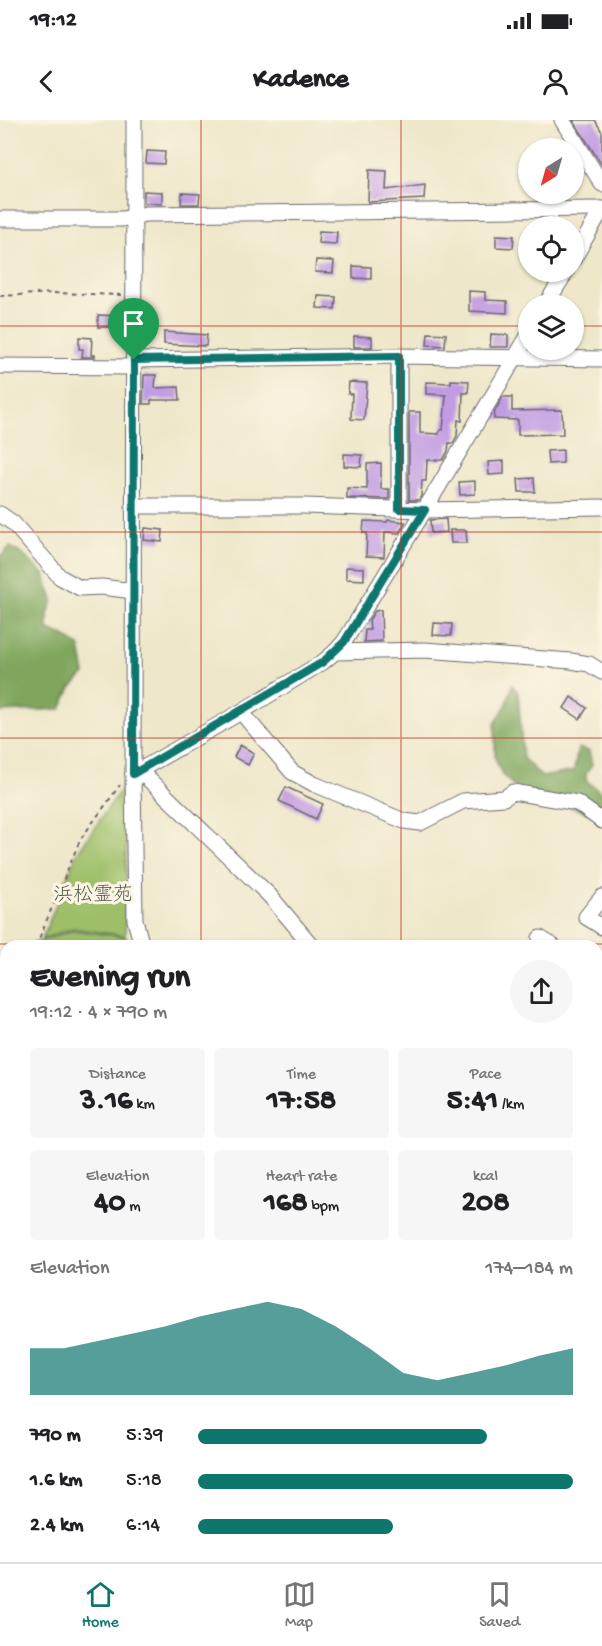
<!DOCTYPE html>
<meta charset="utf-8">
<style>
body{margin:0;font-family:"Gochi Hand","Klee One",sans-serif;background:#f6f6f6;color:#202124;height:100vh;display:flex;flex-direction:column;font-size:22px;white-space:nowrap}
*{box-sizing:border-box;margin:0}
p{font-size:20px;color:#757577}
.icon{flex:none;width:33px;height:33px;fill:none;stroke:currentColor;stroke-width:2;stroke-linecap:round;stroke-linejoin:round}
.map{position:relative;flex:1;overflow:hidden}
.panel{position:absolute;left:0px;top:820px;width:603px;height:622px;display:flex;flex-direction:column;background:#fff;border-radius:18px 18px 0 0;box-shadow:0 2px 4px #0004}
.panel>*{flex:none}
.needle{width:39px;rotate:217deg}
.tools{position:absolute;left:518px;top:18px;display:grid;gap:12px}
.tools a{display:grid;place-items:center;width:66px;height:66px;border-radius:50%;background:#fff;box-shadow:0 2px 4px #0004;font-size:30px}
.pin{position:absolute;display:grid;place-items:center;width:51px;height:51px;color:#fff;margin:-62px -26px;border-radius:50% 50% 50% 0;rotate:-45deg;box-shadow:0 0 6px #0007}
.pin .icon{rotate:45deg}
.round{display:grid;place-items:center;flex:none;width:63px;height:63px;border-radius:32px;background:#f6f6f6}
.headline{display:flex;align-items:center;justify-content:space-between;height:102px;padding:0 30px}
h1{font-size:33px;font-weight:700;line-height:45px}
.figures{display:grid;grid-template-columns:repeat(3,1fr);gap:9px;height:102px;padding:6px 30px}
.figures div{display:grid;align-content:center;border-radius:6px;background:#f6f6f6;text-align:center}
.figures b{font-size:30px;font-weight:700}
.figures small{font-size:16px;font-weight:400}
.figures p{font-size:16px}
.chart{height:168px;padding:12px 30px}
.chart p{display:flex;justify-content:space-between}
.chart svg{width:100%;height:108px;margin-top:6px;fill:#0f766e;opacity:.7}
ul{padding:0 30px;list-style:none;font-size:20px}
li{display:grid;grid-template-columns:96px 72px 1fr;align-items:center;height:45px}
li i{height:15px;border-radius:8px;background:#0f766e}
.status{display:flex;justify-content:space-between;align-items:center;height:42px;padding:0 30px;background:#fff;direction:ltr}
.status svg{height:16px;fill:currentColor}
header{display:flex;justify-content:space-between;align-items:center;height:78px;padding:0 30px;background:#fff;font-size:27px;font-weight:700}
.tabs{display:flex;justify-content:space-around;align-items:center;height:84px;border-top:2px solid #e0e0e0;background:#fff;font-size:16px;color:#757577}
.tabs a{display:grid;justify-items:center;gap:3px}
.tabs .active{color:#0f766e}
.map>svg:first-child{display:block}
.green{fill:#9ebf68;stroke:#607052;stroke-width:1.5}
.forest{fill:#7ea65c;stroke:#50644c;stroke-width:1.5}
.building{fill:#c19be3}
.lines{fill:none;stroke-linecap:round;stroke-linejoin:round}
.minor-casing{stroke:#69676d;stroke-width:17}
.path{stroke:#69676d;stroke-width:2;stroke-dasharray:4.5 4.5;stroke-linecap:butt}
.minor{stroke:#fff;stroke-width:15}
.route-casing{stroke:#fff;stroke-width:12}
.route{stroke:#0f766e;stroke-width:8}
.grid{fill:none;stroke:#c8321e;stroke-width:1.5;stroke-opacity:0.55}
.labels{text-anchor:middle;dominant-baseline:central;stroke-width:6;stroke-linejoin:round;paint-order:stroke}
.park-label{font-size:20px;fill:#4d594b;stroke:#fcf5e5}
</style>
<div class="status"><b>19:12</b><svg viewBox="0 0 49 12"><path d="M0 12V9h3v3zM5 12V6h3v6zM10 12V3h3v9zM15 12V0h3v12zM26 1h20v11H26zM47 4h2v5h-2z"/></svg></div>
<header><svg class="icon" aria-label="back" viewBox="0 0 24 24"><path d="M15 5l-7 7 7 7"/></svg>Kadence<svg class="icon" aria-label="person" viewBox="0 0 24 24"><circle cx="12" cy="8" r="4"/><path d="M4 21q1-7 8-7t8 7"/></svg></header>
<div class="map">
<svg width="602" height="1442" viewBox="0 0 602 1442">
<rect width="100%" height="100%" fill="#fcf5e5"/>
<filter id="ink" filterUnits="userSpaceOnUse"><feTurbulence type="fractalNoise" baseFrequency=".0167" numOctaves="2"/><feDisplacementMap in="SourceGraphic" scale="12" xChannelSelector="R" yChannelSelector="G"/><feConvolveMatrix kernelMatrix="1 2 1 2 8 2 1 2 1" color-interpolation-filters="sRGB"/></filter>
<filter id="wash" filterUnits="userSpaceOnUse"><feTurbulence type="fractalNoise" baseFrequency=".008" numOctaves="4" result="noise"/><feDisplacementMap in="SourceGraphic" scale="24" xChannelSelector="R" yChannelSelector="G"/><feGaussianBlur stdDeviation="1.35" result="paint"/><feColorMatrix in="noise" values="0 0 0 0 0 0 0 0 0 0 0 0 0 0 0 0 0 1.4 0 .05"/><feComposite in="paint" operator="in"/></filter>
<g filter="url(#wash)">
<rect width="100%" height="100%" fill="#eee7c9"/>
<g class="green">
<polygon points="123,666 127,667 125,816 73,808 42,819 77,733"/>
<polygon points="73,810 126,817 129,826 33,826 35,823"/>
<polygon points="0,873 6,876 6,977 0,976"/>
</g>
<g class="forest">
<polygon points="10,427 22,434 44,454 53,480 48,494 48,510 64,516 80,527 85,554 71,568 61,589 0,592 0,437"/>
<polygon points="512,565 518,572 523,638 542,657 574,651 578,628 589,631 592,645 586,654 586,660 602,673 602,698 516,668 502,654 495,638 495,604 507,583"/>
<polygon points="597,977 602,980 602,1442 264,1442 265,1437 597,1437"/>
<polygon points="0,985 6,985 6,1219 0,1226"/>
<polygon points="0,1321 6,1325 6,1403 0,1391"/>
</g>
<g id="blocks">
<g class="building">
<polygon points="573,0 595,0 602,12 602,45"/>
<polygon points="147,31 165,32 164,44 146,43"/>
<polygon points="369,50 387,51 386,70 425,65 424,79 368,82"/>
<polygon points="144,71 162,72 162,84 144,83"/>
<polygon points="182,73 200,74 199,84 181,84"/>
<polygon points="319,111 337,112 336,124 318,123"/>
<polygon points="496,115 514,116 513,128 496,127"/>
<polygon points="316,140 334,141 333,153 315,152"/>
<polygon points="353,146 371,147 371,159 353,158"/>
<polygon points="469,171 485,172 485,180 507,181 507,193 469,191"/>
<polygon points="318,176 336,177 335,189 317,188"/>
<polygon points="98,195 118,196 118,207 98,207"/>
<polygon points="164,212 207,215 206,226 164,224"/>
<polygon points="428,213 446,214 445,226 427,225"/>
<polygon points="491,214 508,215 508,227 490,227"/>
<polygon points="354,216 372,217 372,227 354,227"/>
<polygon points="79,217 92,218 91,235 95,235 95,237 82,237 83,229 79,229"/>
<polygon points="144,255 156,255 155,268 179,267 180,280 151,280 151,284 143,284"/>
<polygon points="451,260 469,261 468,273 463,273 462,301 458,300 457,316 453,323 449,323 448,331 443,340 427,340 426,361 422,361 421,376 419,380 409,380 409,292 420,292 420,313 439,314 440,310 443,310 446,275 426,274 426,262 451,263"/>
<polygon points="349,262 367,263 364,300 351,299 352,274 348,274"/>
<polygon points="503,277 512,277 512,291 562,290 563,314 518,315 518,300 494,299 495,291"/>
<polygon points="563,330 563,343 548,344 547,331"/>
<polygon points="344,334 362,335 361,347 344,346"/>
<polygon points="504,341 504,354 489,355 488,342"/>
<polygon points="381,343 381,369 389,369 389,379 347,378 347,368 367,369 367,344"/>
<polygon points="534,358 535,372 519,372 518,359"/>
<polygon points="475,361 475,374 460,375 459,362"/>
<polygon points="446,399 447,412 431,413 430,400"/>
<polygon points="388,400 405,402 405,403 399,413 385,412 384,437 366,436 367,413 363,413 364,401 387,402"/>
<polygon points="145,408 163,410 162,422 144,420"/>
<polygon points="450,410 466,410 467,423 451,423"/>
<polygon points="346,447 364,448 364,460 346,459"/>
<polygon points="381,490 382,521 364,522 365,510 370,510 369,500 375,491"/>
<polygon points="434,503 452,504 451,516 433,515"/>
<polygon points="571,577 587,588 580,599 564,588"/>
<polygon points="240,625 254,633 248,645 234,637"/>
<polygon points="286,667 323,684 316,699 279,681"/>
</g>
</g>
</g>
<g filter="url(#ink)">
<use href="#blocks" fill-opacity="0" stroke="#69676d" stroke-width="1.5"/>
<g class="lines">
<g class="minor-casing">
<g id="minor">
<polyline points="134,0 133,654 135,800 142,826"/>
<polyline points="562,0 602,64"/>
<polyline points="0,99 122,99 146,94 602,89"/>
<polyline points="573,140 602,89"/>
<polyline points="546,184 566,152"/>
<polyline points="399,236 399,389"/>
<polyline points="134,240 399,236 602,239"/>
<polyline points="0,246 134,247"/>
<polyline points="133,386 304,386 425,390 602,387"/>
<polyline points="0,394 13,403 60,457 80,468 102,467 133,471"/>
<path d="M335,532L344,522C407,421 467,319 528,216"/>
<polyline points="241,592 292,652 314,664 404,701 420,703 463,681 504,678 513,672 577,683 602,701"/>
<polyline points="133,654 241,592 323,542 335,532 425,530 571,541 589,544 602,552"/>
<polyline points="133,654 143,654 270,776 312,826"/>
<polyline points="602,777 586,797 602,807"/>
<polyline points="540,818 553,826"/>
<polyline points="597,854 602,857"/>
<polyline points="415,1437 417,1442"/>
<polyline points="268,1442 268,1437"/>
</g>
</g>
<g class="path">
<polyline points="0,176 52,173 123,175"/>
<polyline points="36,826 80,720 120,665"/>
<polyline points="0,914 6,898"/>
</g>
<use href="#minor" class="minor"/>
</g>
</g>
<g class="lines" filter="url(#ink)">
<g class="route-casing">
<polygon id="route" points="399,236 399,389 425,390 344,522 323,542 133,654 134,240"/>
</g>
<use href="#route" class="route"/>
</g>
<path class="grid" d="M201,0V826M401,0V826M0,206H528M573,206H602M0,412H602M0,618H602M0,824H602M0,1030H6M597,1030H602M0,1236H6M597,1236H602M201,1437V1442M401,1437V1442"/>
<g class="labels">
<g class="park-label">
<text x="93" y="776">浜松霊苑</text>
</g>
</g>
</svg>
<div class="tools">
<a><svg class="needle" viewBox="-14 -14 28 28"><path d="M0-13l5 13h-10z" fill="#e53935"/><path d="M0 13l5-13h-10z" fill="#757577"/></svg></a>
<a><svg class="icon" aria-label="locate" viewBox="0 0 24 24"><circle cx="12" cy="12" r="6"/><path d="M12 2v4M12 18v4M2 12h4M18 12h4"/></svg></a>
<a><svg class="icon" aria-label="layers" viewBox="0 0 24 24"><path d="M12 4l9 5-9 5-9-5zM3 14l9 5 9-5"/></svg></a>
</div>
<div class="pin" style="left:134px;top:240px;background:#1e9e55"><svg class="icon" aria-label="arrive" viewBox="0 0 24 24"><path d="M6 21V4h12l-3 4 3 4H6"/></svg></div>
<section class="panel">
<div class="headline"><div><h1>Evening run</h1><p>19:12 · 4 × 790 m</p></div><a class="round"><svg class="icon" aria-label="share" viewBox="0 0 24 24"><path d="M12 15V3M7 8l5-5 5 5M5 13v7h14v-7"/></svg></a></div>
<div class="figures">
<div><p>Distance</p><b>3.16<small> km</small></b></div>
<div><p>Time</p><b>17:58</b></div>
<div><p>Pace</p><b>5:41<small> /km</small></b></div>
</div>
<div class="figures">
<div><p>Elevation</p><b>40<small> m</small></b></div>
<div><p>Heart rate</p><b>168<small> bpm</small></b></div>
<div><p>kcal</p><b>208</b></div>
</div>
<div class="chart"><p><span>Elevation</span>174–184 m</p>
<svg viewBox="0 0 160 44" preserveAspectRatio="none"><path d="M0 44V25L10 25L20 22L30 19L40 16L50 12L60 9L70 6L80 9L90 16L100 25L110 35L120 38L130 35L140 32L150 28L160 25V44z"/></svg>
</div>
<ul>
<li><b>790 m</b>5:39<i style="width:77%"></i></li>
<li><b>1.6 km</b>5:18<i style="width:100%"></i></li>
<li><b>2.4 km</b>6:14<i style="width:52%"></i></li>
</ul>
</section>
</div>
<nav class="tabs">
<a class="active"><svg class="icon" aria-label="home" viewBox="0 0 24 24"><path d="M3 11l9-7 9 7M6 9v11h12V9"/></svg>Home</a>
<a><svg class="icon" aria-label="map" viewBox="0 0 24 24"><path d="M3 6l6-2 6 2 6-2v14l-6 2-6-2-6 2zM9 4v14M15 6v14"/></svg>Map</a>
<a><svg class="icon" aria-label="saved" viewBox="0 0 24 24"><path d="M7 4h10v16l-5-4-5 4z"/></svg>Saved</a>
</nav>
